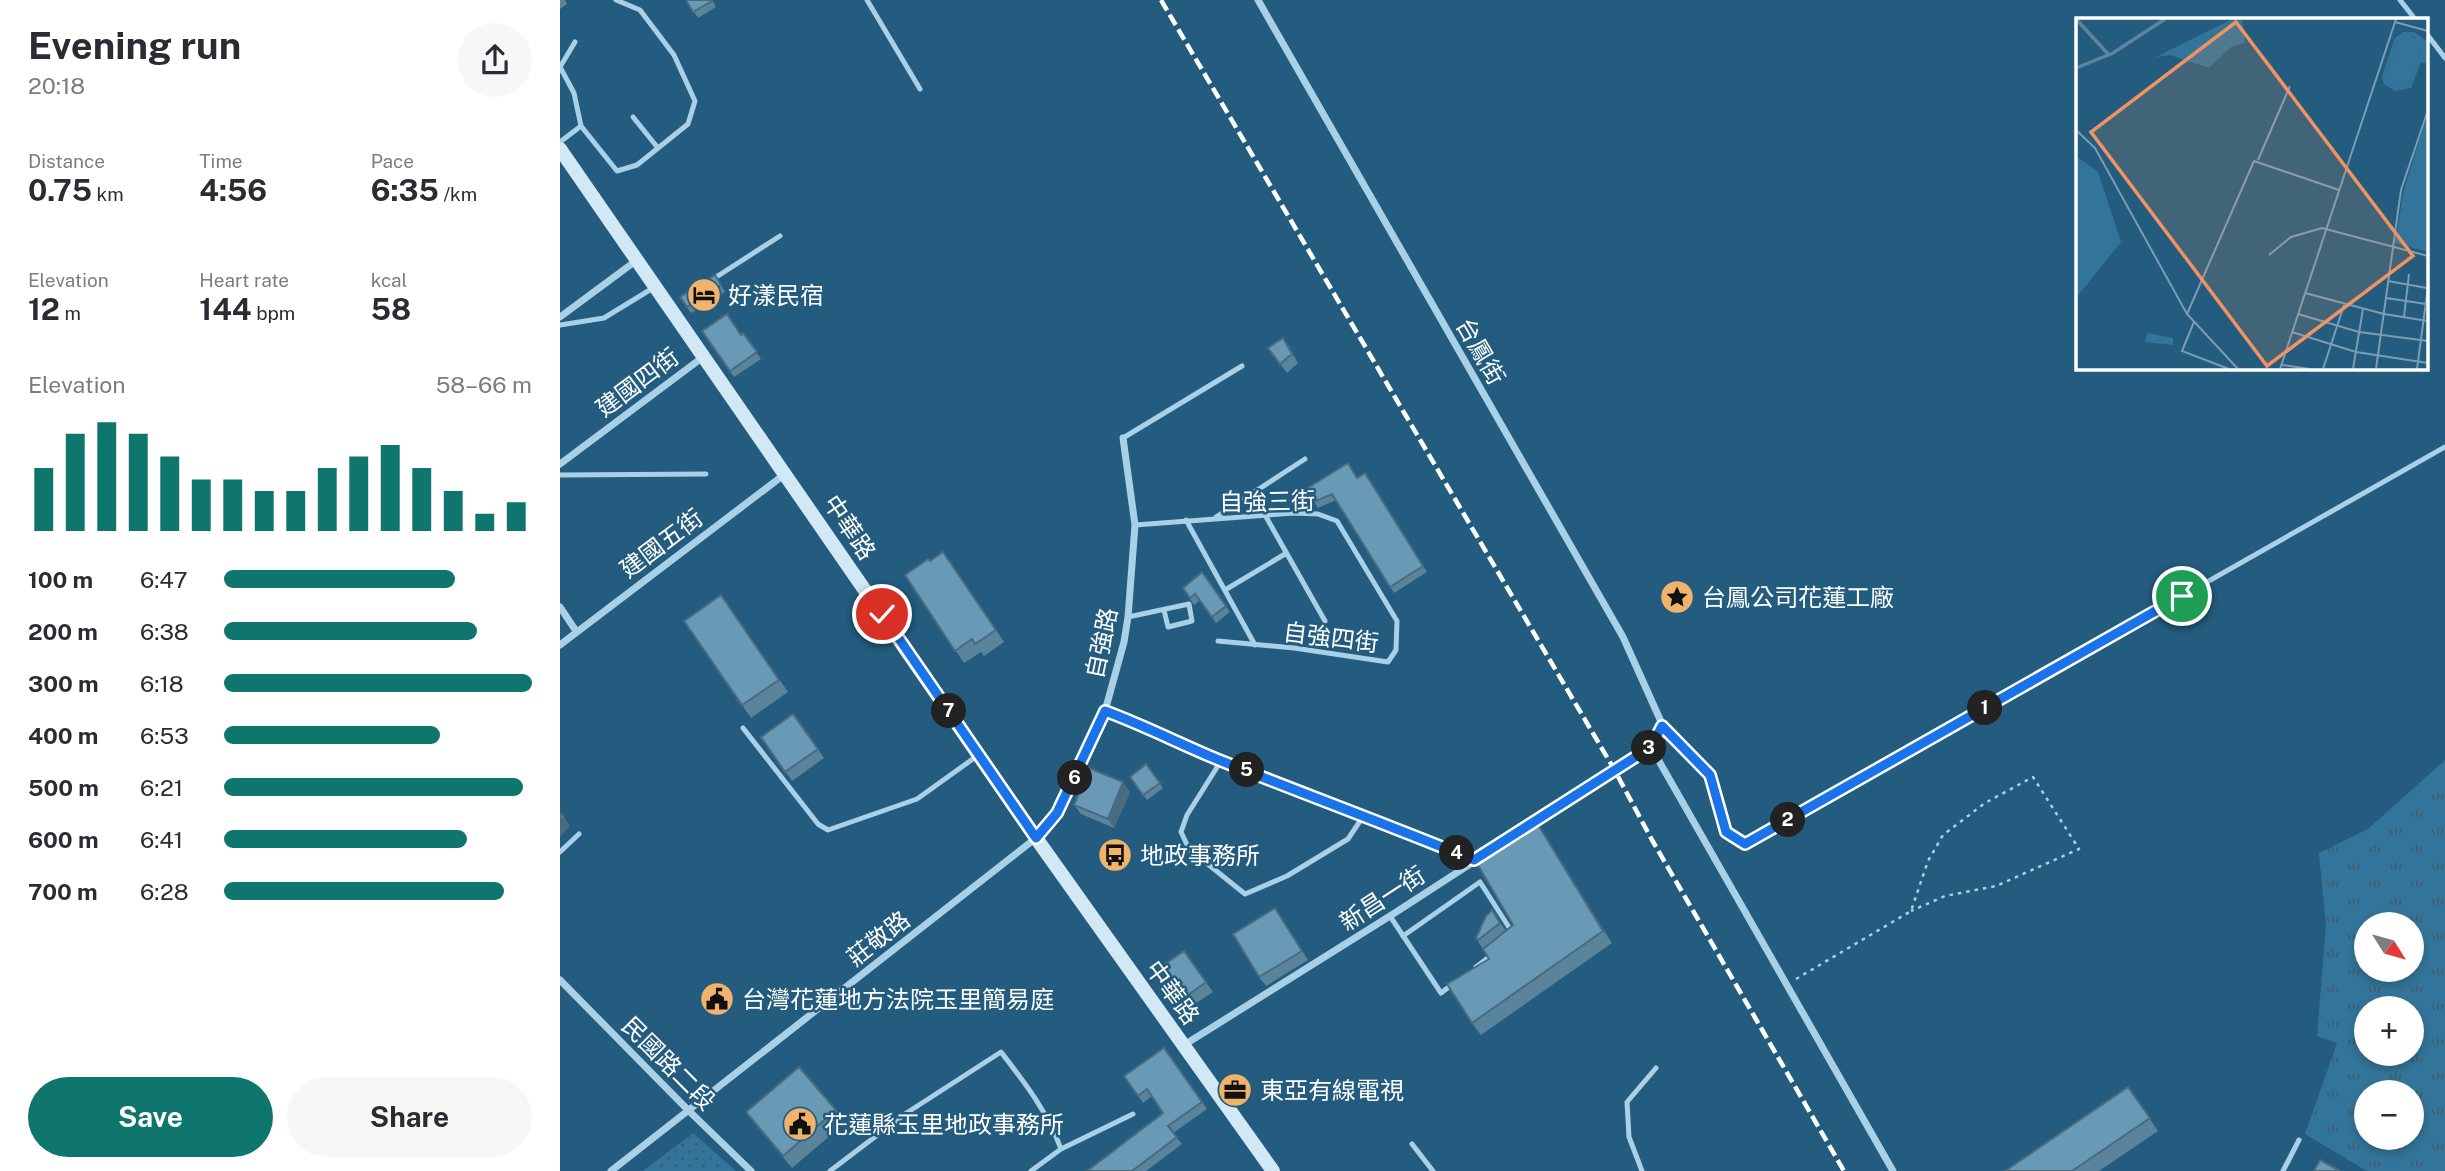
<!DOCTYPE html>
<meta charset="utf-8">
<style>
body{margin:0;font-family:"Public Sans","Noto Sans TC",sans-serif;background:#f7f7f7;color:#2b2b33;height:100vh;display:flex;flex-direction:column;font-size:26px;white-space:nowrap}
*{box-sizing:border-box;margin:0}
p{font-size:23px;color:#7c7c81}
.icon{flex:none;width:38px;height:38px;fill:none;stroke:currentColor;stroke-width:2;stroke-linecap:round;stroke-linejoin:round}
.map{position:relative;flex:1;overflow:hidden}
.panel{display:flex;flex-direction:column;background:#fff;width:560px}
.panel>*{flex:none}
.needle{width:46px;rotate:127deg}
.tools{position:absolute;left:1794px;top:912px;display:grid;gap:14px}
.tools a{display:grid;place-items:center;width:70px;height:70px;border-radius:50%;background:#fff;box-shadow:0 4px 10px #0003;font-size:35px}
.pin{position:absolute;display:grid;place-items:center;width:60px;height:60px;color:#fff;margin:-30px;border:4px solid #fff;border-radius:50%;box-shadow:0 2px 7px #0007}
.km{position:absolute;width:35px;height:35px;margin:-18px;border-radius:50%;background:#222;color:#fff;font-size:19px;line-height:35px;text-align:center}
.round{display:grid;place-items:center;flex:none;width:74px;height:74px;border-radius:37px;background:#f7f7f7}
.headline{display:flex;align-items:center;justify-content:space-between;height:119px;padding:0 28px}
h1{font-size:38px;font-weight:700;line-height:52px}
.metrics{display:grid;grid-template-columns:repeat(3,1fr);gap:10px;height:119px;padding:7px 28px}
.metrics div{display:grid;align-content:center}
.metrics b{font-size:30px;font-weight:700}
.metrics small{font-size:19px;font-weight:400}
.metrics p{font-size:19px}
.chart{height:196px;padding:14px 28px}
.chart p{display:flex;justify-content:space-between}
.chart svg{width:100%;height:126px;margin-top:7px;stroke:#0f766e;stroke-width:6}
.button{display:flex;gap:14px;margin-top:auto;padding:14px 28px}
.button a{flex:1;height:80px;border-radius:42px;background:#0f766e;color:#fff;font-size:28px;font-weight:700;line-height:80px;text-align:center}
.button a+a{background:#f7f7f7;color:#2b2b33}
ul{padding:0 28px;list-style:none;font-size:23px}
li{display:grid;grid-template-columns:112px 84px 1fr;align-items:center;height:52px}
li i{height:18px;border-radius:9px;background:#0f766e}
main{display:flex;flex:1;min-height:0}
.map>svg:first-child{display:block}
.grass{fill:url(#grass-tufts);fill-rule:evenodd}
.park{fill:url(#park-dots)}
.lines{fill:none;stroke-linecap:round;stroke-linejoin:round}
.path{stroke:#a8d0e6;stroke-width:2.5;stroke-dasharray:3.5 5;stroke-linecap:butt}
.lane{stroke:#a8d0e6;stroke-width:5}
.street{stroke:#a8d0e6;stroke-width:7}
.secondary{stroke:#d2e8f5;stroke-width:14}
.rail{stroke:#fff;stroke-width:4.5;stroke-dasharray:12 5;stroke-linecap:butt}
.wall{fill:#59849c}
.shaded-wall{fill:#496b7f}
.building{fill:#6899b5;stroke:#496b7f;stroke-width:2}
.route-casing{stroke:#fff;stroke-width:14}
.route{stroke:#1a73e8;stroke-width:9}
.labels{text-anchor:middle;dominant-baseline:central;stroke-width:5;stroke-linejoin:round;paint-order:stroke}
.poi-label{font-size:24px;fill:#fff;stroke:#235c7e;text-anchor:start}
.street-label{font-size:24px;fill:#fff;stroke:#235c7e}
.inset-river{fill:none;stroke:#5d859e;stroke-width:3.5}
.inset-road{fill:none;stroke:#7b9db2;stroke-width:2}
.view{fill:#f09361;fill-opacity:0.15;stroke:#f09361;stroke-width:3.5}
.inset-edge{fill:none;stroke:#fff;stroke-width:3.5}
</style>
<main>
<section class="panel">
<div class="headline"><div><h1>Evening run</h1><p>20:18</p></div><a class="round"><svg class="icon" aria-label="share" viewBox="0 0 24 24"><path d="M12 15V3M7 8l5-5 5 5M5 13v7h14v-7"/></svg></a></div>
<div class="metrics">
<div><p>Distance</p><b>0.75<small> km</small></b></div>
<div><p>Time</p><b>4:56</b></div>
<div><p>Pace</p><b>6:35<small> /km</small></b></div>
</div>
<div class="metrics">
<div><p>Elevation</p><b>12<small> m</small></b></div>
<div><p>Heart rate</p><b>144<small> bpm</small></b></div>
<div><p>kcal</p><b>58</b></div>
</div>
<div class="chart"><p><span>Elevation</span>58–66 m</p>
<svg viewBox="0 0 160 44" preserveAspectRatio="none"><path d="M5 44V22M15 44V10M25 44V6M35 44V10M45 44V18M55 44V26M65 44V26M75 44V30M85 44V30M95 44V22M105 44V18M115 44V14M125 44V22M135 44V30M145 44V38M155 44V34"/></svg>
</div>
<ul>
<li><b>100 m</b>6:47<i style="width:75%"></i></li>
<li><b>200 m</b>6:38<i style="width:82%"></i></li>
<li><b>300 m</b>6:18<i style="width:100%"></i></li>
<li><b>400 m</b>6:53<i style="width:70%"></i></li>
<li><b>500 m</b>6:21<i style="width:97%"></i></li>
<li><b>600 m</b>6:41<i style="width:79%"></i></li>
<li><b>700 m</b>6:28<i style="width:91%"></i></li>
</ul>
<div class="button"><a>Save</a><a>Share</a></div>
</section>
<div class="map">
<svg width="1885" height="1171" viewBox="0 0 1885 1171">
<defs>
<pattern id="grass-tufts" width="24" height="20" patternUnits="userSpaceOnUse" patternTransform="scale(1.75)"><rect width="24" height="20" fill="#33759a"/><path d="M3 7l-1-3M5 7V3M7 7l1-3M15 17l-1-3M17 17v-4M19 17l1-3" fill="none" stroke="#415e6f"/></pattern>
<pattern id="park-dots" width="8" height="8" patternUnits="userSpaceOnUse" patternTransform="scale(1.75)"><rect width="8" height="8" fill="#33759a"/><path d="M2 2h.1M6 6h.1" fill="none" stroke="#415e6f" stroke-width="1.8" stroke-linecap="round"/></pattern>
</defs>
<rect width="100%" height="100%" fill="#235c7e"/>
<path class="grass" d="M1885,760V1171H1807L1745,1134L1777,1043L1757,1036L1766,925L1759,853L1808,829ZM1806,924H1852V970H1806ZM1806,1008H1852V1054H1806ZM1806,1092H1852V1138H1806Z"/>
<polygon class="park" points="133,1133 176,1171 83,1171"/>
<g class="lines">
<polyline class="path" points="1236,979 1351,911 1368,861 1383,835 1425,803 1473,777 1519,849 1436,886 1385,896 1351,911"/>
<g class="lane">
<polyline points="307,0 360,89"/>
<polyline points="1840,0 1855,19"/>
<polyline points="1866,33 1885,58"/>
<polyline points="15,42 0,67 14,93 21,126"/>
<polyline points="73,117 98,148"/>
<polyline points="0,142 21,126 57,171 77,165 128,124 135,101 114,55 80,10 56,0"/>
<polyline points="150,281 220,236"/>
<polyline points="0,325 44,318 93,288"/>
<polyline points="563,438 682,366"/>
<polyline points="0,475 146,474"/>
<polyline points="705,515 765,621"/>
<polyline points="656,517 745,459"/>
<polyline points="626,520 695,645"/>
<polyline points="575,525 734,513 758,514 777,521 837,621 836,650 828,662 734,648 658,641"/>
<polyline points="665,590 725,554"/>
<polyline points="568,617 629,604 632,621 608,627 604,610"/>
<path d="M545,711C586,726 624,746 664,762C747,795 831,826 914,860"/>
<polyline points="1103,726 1150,775 1166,832 1185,844 1885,447"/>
<polyline points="183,728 258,824 268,830 357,799 417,756"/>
<polyline points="661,761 627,815 621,832 629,849 685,894 727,876 788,839 804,815"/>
<polyline points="0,852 19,834"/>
<polyline points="830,916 881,993 894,983"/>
<polyline points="843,936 920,882 952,932"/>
<polyline points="916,967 933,954"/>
<polyline points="852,1144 873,1171"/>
<path d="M270,1171L345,1114L441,1052C465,1083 487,1111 501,1149"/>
<polyline points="471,1171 501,1149 573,1114"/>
<polyline points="1082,1171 1069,1137 1067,1102 1096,1068"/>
<polyline points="1723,1171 1739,1140"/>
</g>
<g class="street">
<polyline points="0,317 77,260"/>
<polyline points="0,464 143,357"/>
<polyline points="0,607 16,631"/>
<polyline points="0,645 225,474"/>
<polyline points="1091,747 1333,1171"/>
<polyline points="0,980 128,1110 191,1171"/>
<polyline points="624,1045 830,916 1091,747 1103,726 1063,637 698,0"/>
<polyline points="51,1171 476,838 497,812 516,776 545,711 564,642 568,617 575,525 563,438"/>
</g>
<polyline class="secondary" points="0,149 476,838 713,1171"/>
<polyline class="rail" points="601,0 1054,769 1092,840 1284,1171"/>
</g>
<g class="wall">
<polygon points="0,0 5,0 7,4 0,9"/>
<polygon points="126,0 152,0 156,7 138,18"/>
<polygon points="155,275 165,292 131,313 120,297"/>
<polygon points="142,331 181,335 183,333 201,359 174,377"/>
<polygon points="723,338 738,363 727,373 708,348"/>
<polygon points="805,473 867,572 834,593 776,500 758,508 746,489 798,478"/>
<polygon points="383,552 444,642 424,656 421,652 404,663 345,575"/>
<polygon points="642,572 670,612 656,623 640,600 634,605 623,588"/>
<polygon points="161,595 228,692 191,718 182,705"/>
<polygon points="233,714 264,758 232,781 201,737"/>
<polygon points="586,764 603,788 587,800 570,777"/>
<polygon points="570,792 554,828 521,814 514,805"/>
<polygon points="977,823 1052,943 921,1035 912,1023 929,959 916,938 932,910 946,931 953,925"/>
<polygon points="715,908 748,960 706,986 699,977"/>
<polygon points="624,951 653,992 627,1009 599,968"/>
<polygon points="604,1048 647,1109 613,1133 622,1144 586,1171 527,1171 603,1113 592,1096 583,1103 564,1076"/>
<polygon points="1568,1087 1598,1131 1539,1171 1445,1171"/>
<polygon points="276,1110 285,1123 232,1168 195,1124 186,1112"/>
</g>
<g class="shaded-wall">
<polygon points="723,338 730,347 738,363 732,354"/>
<polygon points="563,782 570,792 554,828 548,819"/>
<polygon points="4,817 10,826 0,837 0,821"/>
<polygon points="977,823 985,835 1052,943 1043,931"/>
</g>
<g class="building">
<polygon points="126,0 151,0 152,1 133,12"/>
<polygon points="155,275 161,285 127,307 120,297"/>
<polygon points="167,314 181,335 183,333 197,352 170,371 142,331"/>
<polygon points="723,338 732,354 720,364 708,348"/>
<polygon points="788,463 797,478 805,473 863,566 830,587 772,494 754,502 746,489"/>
<polygon points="383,552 436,630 415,644 412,639 395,651 345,575 368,559 370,561"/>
<polygon points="642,572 666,606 652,617 635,594 630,598 623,588"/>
<polygon points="161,595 219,680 182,705 124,621"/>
<polygon points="233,714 258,749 225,772 201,737"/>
<polygon points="586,764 600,783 583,795 570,777"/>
<polygon points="529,768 563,782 548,819 514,805"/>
<polygon points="0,813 4,817 0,821"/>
<polygon points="977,823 1043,931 912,1023 887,984 929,959 923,949 953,925 915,860"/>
<polygon points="715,908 742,951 699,977 673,934"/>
<polygon points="932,910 940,923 918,940 916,938 926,916"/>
<polygon points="624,951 646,982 621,1000 599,968"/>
<polygon points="604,1048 642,1102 608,1126 617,1137 572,1171 527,1171 603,1113 587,1089 578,1096 564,1076"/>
<polygon points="239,1067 276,1110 223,1156 186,1112"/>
<polygon points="1568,1087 1590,1118 1512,1171 1445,1171"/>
<polygon points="1760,1160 1780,1171 1754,1171"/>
</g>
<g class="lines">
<g class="route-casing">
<path id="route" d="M322,614L476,838L497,813L545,711C586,726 624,746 664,762C747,795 831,826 914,860L1091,747L1102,726L1150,775L1166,832L1185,844L1622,596"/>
</g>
<use href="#route" class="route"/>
</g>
<defs>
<g id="hotel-disc" transform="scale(1.75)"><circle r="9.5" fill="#f1b26b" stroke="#235c7e"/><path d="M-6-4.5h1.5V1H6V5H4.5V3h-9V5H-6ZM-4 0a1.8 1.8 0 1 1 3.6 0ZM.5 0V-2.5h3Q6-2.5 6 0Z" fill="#111"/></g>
<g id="sight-disc" transform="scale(1.75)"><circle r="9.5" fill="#f1b26b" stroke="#235c7e"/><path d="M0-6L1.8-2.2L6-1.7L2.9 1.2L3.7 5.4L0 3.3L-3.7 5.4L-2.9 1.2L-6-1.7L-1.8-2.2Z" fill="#111"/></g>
<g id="bus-disc" transform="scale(1.75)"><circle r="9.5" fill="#f1b26b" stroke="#235c7e"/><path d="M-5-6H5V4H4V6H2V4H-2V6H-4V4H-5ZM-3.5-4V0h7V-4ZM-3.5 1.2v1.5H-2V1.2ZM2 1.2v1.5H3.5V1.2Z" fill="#111"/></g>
<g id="civic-disc" transform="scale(1.75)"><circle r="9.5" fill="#f1b26b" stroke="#235c7e"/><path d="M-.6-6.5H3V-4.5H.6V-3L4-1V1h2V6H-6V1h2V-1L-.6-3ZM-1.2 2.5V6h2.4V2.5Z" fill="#111"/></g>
<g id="office-disc" transform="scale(1.75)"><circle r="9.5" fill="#f1b26b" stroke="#235c7e"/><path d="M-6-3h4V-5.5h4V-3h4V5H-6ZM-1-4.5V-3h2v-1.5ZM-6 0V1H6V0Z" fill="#111"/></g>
</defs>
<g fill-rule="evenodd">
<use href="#hotel-disc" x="144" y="295"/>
<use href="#sight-disc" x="1117" y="597"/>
<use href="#bus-disc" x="555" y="855"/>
<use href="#civic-disc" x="157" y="999"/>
<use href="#office-disc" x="675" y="1090"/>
<use href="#civic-disc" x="240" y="1124"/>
</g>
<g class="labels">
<g class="poi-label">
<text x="168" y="295">好漾民宿</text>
<text x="1142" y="597">台鳳公司花蓮工廠</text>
<text x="580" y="855">地政事務所</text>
<text x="182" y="999">台灣花蓮地方法院玉里簡易庭</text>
<text x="700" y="1090">東亞有線電視</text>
<text x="264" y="1124">花蓮縣玉里地政事務所</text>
</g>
<g class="street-label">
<text transform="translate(921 351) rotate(60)">台鳳街</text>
<text transform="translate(77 382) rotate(-37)">建國四街</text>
<text transform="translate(707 501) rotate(-1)">自強三街</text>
<text transform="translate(290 527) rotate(56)">中華路</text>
<text transform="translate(101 543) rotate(-37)">建國五街</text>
<text transform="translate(771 637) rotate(7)">自強四街</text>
<text transform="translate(541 643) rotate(-78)">自強路</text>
<text transform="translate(822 898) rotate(-33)">新昌一街</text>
<text transform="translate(318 938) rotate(-38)">莊敬路</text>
<text transform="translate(613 992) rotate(54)">中華路</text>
<text transform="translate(109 1063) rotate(45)">民國路二段</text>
</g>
</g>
<g transform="translate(1516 18)">
<rect width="352" height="352" fill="#235c7e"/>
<path d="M156,1H166L169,25L155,29L133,50L94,37L80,39ZM332,17L344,22L346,29L334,65L320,69L310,59L322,21ZM71,315L97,320V327L69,324Z" fill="#33759a"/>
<path d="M0,138L22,154L45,224L0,280Z" fill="#33759a"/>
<path d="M352,95V234L319,225L328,171Z" fill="#33759a"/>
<path d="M327,14H338L352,24V46L345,44L335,70L319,73L308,66L306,58L319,20ZM337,18L346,29L334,65L320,69L310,58L322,21ZM340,144H352V179L339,162Z" fill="#33759a" fill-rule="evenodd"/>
<path class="inset-river" d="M0,1L33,37M0,50L37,35L89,1"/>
<path class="inset-road" d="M319,4L352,13M0,112L19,130L111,296L162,351M182,142L214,68M193,237L215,219L246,210L352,238M312,263L351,270M229,275L308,296L352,303M310,280L350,286M111,296L178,143L263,172M222,296L283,314L352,323M328,299L333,256M118,304L106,333L153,351M216,314L280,334L352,345M206,347L234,351M204,351L320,1M247,351L268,287M277,351L287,291M300,351L325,172L352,92M341,351L352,269"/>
<path class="view" d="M160,4L337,238L191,348L15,114Z"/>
<rect width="352" height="352" class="inset-edge"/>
</g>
</svg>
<div class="tools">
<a><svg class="needle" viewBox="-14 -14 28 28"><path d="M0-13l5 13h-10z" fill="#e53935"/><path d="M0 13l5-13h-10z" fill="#7c7c81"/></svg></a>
<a>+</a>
<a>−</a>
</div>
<div class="pin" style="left:1622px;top:596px;background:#1e9e55"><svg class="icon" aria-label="arrive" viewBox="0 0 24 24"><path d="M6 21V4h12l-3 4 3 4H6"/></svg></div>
<div class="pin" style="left:322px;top:614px;background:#d93025"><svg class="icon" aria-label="check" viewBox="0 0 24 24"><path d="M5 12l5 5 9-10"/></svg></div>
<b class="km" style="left:1425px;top:708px">1</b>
<b class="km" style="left:1228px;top:820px">2</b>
<b class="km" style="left:1089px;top:748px">3</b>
<b class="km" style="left:897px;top:853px">4</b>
<b class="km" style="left:687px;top:770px">5</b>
<b class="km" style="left:515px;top:778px">6</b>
<b class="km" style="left:389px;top:711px">7</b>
</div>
</main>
